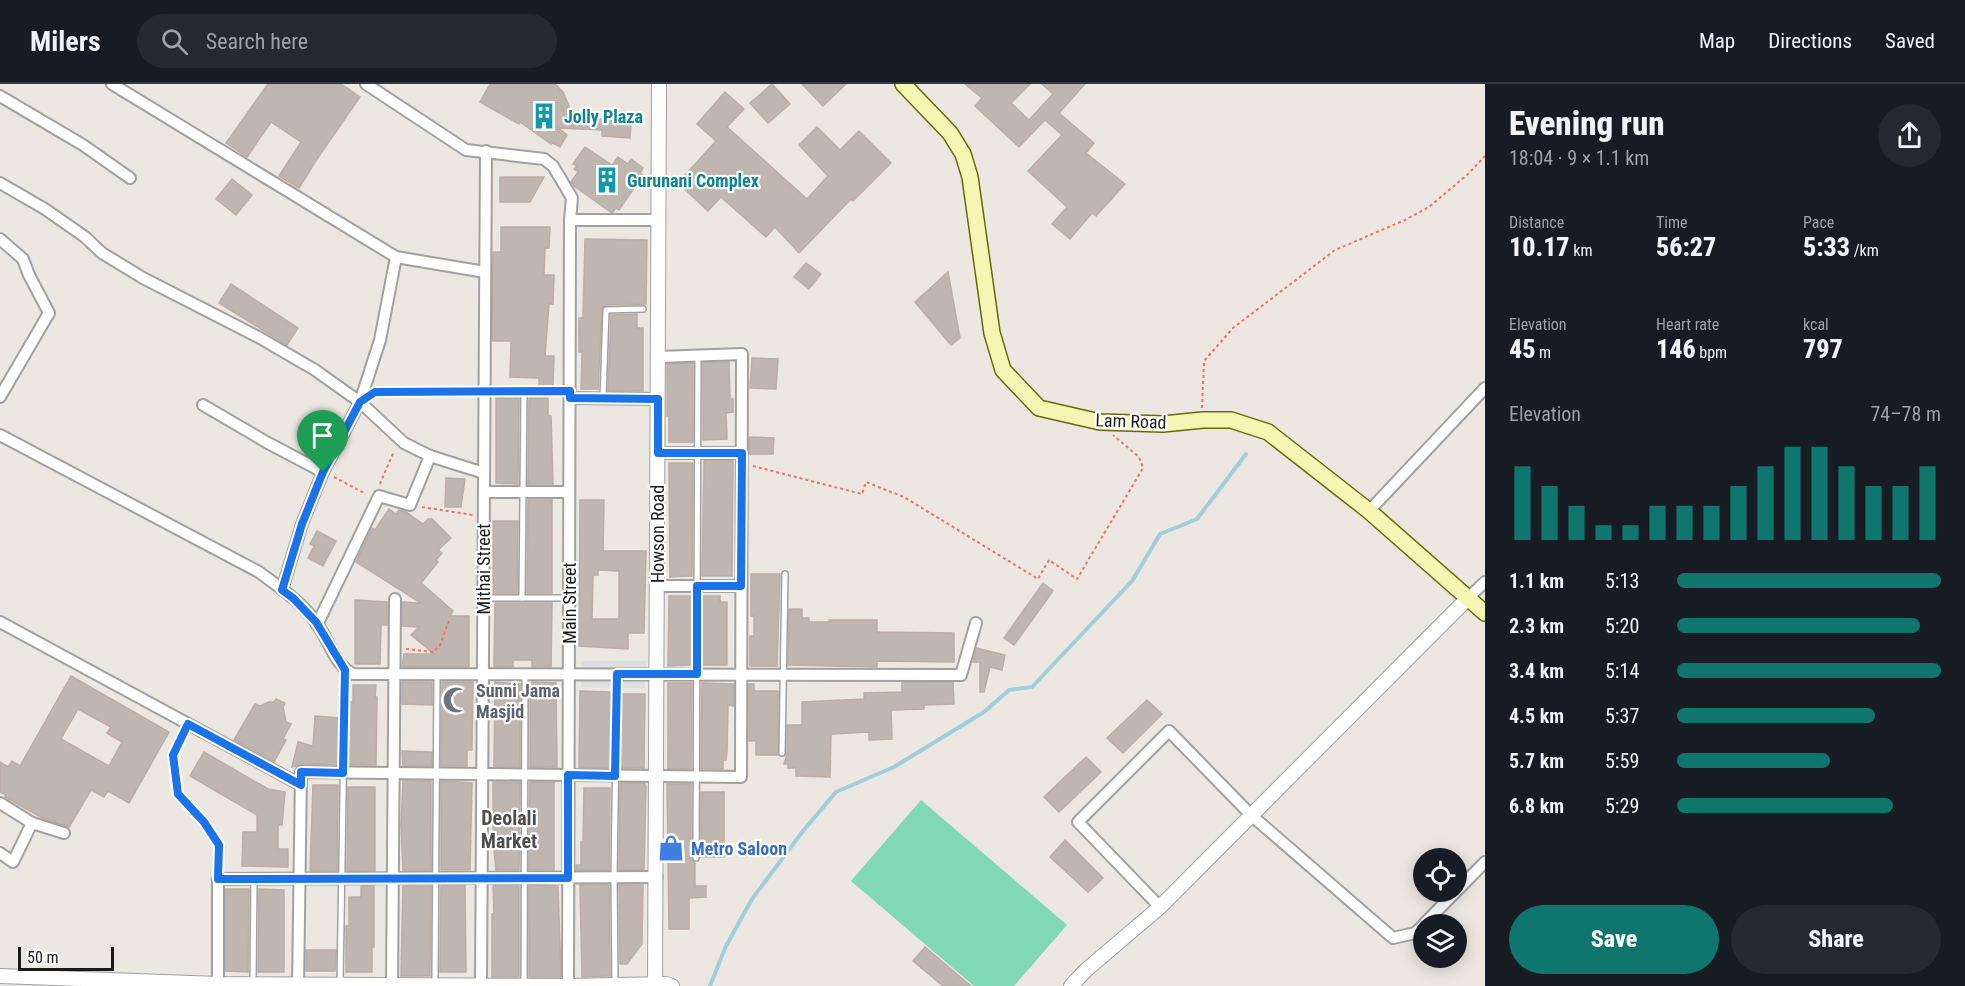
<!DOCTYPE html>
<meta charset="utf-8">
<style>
body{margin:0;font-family:"Roboto Condensed",sans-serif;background:#242831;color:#f1f3f6;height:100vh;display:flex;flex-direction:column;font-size:22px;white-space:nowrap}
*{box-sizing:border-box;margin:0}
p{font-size:20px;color:#9ea1a6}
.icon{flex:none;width:33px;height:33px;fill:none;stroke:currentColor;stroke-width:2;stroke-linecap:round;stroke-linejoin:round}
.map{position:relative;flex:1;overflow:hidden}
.side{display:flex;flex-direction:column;background:#171b24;width:480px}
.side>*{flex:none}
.buttons{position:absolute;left:1413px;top:764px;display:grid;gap:12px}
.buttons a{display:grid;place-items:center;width:54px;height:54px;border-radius:50%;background:#171b24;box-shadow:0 3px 15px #0003;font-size:30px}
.scale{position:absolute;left:18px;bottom:15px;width:96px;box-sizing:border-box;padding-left:6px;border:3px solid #1a1a1a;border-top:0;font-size:16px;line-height:21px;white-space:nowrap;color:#1a1a1a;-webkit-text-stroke:4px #fff;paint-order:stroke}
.pin{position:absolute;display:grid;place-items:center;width:51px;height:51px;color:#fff;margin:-62px -26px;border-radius:50% 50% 50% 0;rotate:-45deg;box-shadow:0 0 6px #0007}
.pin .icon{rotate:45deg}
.round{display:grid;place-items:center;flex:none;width:63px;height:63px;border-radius:32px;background:#242831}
.headline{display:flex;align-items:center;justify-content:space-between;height:102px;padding:0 24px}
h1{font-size:33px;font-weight:800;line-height:45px}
.stats{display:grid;grid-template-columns:repeat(3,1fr);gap:9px;height:102px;padding:6px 24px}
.stats div{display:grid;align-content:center}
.stats b{font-size:26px;font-weight:800}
.stats small{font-size:16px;font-weight:400}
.stats p{font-size:16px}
.chart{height:168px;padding:12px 24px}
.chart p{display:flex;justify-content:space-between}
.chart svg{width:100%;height:108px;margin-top:6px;stroke:#0f766e;stroke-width:6}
.action{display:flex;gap:12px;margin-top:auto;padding:12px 24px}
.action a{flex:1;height:69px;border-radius:36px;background:#0f766e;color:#fff;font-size:24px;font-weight:800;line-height:69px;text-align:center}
.action a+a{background:#242831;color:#f1f3f6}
ul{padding:0 24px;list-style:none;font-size:20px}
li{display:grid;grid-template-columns:96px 72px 1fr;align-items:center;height:45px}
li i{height:15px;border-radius:8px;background:#0f766e}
header{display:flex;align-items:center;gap:36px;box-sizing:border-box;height:84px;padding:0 30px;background:#171b24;border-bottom:2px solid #363941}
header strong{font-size:28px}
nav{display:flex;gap:33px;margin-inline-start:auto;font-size:21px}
.search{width:420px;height:54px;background:#242831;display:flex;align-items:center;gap:15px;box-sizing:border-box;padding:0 21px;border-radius:33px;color:#9ea1a6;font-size:22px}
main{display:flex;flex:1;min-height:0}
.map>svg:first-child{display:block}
.pitch{fill:#80d9b1}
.parking{fill:#dedede}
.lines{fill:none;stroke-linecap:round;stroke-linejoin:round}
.stream{stroke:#a1cfd9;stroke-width:4}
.building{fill:#c0b6b0;stroke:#bdada3;stroke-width:1.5;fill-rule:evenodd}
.service-casing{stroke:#a1a1a1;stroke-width:8}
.minor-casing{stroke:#a1a1a1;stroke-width:14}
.tertiary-casing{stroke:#a1a1a1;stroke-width:16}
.secondary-casing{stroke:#666b08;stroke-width:18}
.path{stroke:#f46f69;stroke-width:2;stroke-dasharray:3 3;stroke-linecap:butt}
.service{stroke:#fff;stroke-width:5}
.minor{stroke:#fff;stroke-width:10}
.tertiary{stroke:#fff;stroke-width:14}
.secondary{stroke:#f6f6b4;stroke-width:15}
.route-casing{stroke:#fff;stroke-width:12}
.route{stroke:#1a73e8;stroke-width:8}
.labels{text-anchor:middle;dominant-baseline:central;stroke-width:4.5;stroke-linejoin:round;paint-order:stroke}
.culture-label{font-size:18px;font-weight:bold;fill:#0d838f;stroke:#fff;text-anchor:start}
.street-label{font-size:18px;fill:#1a1a1a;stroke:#fff}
.worship-label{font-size:18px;font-weight:bold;fill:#5b616d;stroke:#fff;text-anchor:start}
.shop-label{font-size:18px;font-weight:bold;fill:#366cbe;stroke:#fff;text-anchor:start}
.neighbourhood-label{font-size:20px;font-weight:bold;fill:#4d4d4d;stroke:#fff}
</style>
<header>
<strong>Milers</strong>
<div class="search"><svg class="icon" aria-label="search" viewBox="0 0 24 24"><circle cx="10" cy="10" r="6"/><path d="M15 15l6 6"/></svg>Search here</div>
<nav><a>Map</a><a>Directions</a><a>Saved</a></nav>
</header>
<main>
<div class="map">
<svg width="1485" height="902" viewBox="0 0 1485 902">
<rect width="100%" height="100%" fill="#ece7e0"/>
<polygon class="pitch" points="921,716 1067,841 1014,902 974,902 851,797"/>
<g class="parking">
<polygon points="581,577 646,577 646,587 581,586"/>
<polygon points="581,594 645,594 645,604 581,603"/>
</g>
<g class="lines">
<polyline class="stream" points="710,902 726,862 752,815 803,747 836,708 894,683 984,628 1009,606 1032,603 1132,497 1160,450 1197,435 1246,370"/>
</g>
<g class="building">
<polygon points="268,0 341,0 360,13 317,75 299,104 279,92 301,58 271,38 247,73 226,59"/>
<polygon points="490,0 555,0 563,8 569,22 570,33 631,37 630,54 602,52 602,46 558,44 567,51 560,63 553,59 551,60 520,38 519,40 480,18"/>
<polygon points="772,0 790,20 768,39 750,19"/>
<polygon points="802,0 846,0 823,22"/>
<polygon points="965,0 1030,0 1011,19 1029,36 1053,10 1042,0 1085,0 1059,29 1094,59 1086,69 1125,100 1096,132 1092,129 1070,155 1052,140 1067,123 1028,87 1062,51 1045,36 1019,63 975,22 982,14"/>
<polygon points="725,8 744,25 727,43 807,115 828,92 799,61 817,43 840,66 859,47 891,79 853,117 851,115 799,169 775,143 766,153 721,113 708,127 678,99 716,57 697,40"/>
<polygon points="585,63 612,81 618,73 628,80 631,75 643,84 640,89 643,91 619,126 616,124 612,129 574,102 571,98 578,88 574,85 577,82 573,80"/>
<polygon points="500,93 544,93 530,118 500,118"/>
<polygon points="232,95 252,111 236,131 216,115"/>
<polygon points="501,143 550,143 549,164 545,164 544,191 554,191 553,220 549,220 545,272 554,272 553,302 539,302 539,294 510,293 511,257 492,257 493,168 501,168"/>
<polygon points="585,155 647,156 646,220 606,221 602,224 598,305 581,305 582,268 579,268 579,234 583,234"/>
<polygon points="806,179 821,190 809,205 794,193"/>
<polygon points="948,188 960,254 951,261 915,218"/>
<polygon points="231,200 298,244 287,261 219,219"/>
<polygon points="637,230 637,244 643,244 643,307 608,307 611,231"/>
<polygon points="752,274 778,275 776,305 750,304"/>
<polygon points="729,278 730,315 733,315 733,328 726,329 727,355 703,356 703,279"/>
<polygon points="693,279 693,358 669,358 669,332 667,332 667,280"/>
<polygon points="496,314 519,314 518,400 496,399"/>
<polygon points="529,314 548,314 548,331 551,332 553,400 528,400"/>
<polygon points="749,353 774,354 773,370 749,370"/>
<polygon points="704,376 733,376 732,492 702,492"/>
<polygon points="669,379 693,379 692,492 670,493"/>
<polygon points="446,394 465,395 461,423 445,423"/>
<polygon points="528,416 552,416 552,509 527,509"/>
<path d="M580,416H604L603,467H646L644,549H628V565L579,562ZM598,486L619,487V535H592L593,491H598Z"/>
<polygon points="389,425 396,430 399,426 406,428 423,440 428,435 432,435 451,454 438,466 442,469 436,476 438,478 421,499 453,527 450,532 469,532 469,583 402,583 404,570 434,570 411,551 419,543 402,542 402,518 421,519 356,478 372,444 375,446"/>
<polygon points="493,437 518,437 517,509 493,509"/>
<polygon points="317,447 336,457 323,482 308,474 314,462 310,460"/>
<polygon points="751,490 780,490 777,582 750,582 750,552 754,552 754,532 751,532"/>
<polygon points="1043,499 1053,507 1014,561 1004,554"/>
<polygon points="669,512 692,512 692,581 668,582"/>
<polygon points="702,512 720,512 720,518 727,518 727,581 702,581"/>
<polygon points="355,516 387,518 387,541 381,541 380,580 355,580"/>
<polygon points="495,519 552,519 551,583 532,583 532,576 513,576 513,583 494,583"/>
<polygon points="789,525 802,525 802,534 809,534 809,538 829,538 829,536 877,536 877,548 954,549 954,578 877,577 877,583 788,581"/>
<polygon points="976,564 1005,571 1002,586 990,583 984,608 980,608 980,578 973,578"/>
<path d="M71,592L169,648L129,719L108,707L104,713L91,706L69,743L44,735L5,713L6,711L0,708V678L8,683L12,677L20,682ZM78,625L111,643L107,649L122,658L109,682L61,655Z"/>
<polygon points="402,598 432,598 432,621 402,620"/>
<polygon points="442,598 473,598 472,666 467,666 467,682 441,682"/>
<polygon points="495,598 520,600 520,683 494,683"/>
<polygon points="532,598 556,599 557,683 530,683 530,600"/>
<polygon points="902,598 953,598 954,620 924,621 924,625 891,626 892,655 869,656 869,648 831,650 830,693 796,692 796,684 788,684 788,680 784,680 787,669 787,641 802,641 802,618 864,615 864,609 902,608"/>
<polygon points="668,599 692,599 691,685 668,685"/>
<polygon points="702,599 734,600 734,622 728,621 727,668 726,676 723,676 723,685 701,685"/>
<polygon points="749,600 754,600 754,607 778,607 778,671 756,671 756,657 749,657"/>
<polygon points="353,601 376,601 375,613 377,613 376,681 348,681 349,618 353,618"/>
<polygon points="580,607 612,608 611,684 579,684"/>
<polygon points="622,610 645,610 644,684 620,684"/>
<polygon points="276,615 285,619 283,623 286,638 291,640 283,655 286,656 274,678 234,656 255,620 260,622 269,618 274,618"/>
<polygon points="1147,616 1162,630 1123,669 1107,654"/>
<polygon points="315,632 339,634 339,681 304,680 292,683 298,658 313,662"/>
<polygon points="402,667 432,668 432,682 403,682"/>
<polygon points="204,668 268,705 285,708 282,741 278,741 278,765 288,765 288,783 242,782 243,748 257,748 257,731 190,692"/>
<polygon points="1086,673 1101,688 1059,728 1044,713"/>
<polygon points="403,697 431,697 431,787 403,787 401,741"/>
<polygon points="441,697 472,699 470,786 441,786"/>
<polygon points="493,698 520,698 519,786 496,786 493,756"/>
<polygon points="530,698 554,698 554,786 529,786"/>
<polygon points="620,699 644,699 646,702 644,786 619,786"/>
<polygon points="667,700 691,700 691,775 695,779 695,802 706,802 706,813 689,814 689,845 669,845"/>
<polygon points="313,701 338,701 337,787 310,787"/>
<polygon points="348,703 375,703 375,787 347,787"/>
<polygon points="584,704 610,704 609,786 576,786 576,781 581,781 581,758 583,758"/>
<rect x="701" y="708" width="23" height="65"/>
<polygon points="1065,756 1103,794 1088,808 1050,773"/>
<polygon points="441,801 465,801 466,888 440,888"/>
<polygon points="496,801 519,801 519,893 492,893 492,830 494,830 493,802"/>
<polygon points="529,801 558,802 561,893 529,893"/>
<polygon points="580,801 609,801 610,892 582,893"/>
<polygon points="619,801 643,801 642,860 627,880 620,880"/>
<polygon points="361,802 374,802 374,863 372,863 372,888 346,888 346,842 349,842 349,813 361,813"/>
<polygon points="403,802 431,802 430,892 401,892"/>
<polygon points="225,805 249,805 248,888 225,887"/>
<polygon points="259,805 284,806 284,888 258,888"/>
<polygon points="925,863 971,902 943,902 913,877"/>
<polygon points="306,866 336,866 335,887 306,887"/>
</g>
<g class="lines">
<g class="service-casing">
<g id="service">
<polyline points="603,315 606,226 643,225"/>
<polyline points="361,317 376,307 570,307"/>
<polyline points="483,514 569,514"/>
<polyline points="522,514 524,307"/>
<polyline points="782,669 785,490"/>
<polyline points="696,774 698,272"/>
<polyline points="253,898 254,795"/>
<polyline points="615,899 614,793 617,591"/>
<polyline points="340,900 345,586"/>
<polyline points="435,900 437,590"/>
<polyline points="524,900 525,591"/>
</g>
</g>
<g class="minor-casing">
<g id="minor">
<polyline points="112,0 396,173 485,188"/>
<polyline points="366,0 466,66 544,75 553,82 572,114 570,136 568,902"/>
<polyline points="0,12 83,61 130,94"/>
<polyline points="0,99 45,125 85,153 102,169 143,194 260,254 315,286 360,318 404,359 430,372 484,389"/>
<polyline points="570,136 659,136"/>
<polyline points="0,155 23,175 29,191 49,229 0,313"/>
<polyline points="570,314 658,315"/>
<polyline points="203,321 268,359 323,388"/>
<path d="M0,351L259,488C279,503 300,517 315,537C328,553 334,581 353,590L961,591L976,539"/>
<polyline points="658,369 742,369"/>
<polyline points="484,408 569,408"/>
<polyline points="1369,427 1485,304"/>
<polyline points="657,502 741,502"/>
<polyline points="282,506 302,440 323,388 360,318 380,256 396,173"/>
<polyline points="1468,514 1485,498"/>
<polyline points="0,538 301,701"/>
<polyline points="317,541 379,412 410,421 430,372"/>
<polyline points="0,719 32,739 64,749"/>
<polyline points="0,769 13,778 32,739"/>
<polyline points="1160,823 1078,738 1169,647 1251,731 1393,854 1415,849 1424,841"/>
<polyline points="1424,840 1485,778"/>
<polyline points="218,900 218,795 657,793"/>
<polyline points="298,902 301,688 741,693 742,270 658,273"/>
<polyline points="392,902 395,515"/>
<polyline points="481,902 486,67"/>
</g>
</g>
<g class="tertiary-casing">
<g id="tertiary">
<polyline points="0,892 218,900 568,902 666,900 672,902"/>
<polyline points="655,900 659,0"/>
<polyline points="1071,902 1086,886 1160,823 1468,514"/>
</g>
</g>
<g class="secondary-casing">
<polyline id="secondary" points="903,0 950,49 963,70 970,93 992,249 1003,286 1039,324 1100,338 1163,340 1203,336 1231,336 1268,348 1369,427 1485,529"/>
</g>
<g class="path">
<polyline points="1202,324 1204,277 1233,244 1335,166 1405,136 1429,123 1468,90 1485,72"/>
<polyline points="753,382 862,410 866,398 904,413 1038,495 1049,476 1077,495 1143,384 1139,373 1113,351"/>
<polyline points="334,393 366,410"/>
<polyline points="380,400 394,367"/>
<polyline points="422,423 473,431"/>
<polyline points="406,565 433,568 440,561 449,537"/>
<polyline points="183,650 173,671 178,710 204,738 219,761 219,783"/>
</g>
<use href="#service" class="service"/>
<use href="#minor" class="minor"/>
<use href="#tertiary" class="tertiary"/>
<use href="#secondary" class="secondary"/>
</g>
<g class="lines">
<g class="route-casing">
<polygon id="route" points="570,307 570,314 658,315 658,369 742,369 741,502 697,502 697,590 617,590 615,692 568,691 568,794 218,795 219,761 204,738 178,710 173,671 188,640 301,701 301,688 343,689 345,586 316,538 293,514 282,506 302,440 323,388 360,318 375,308"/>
</g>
<use href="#route" class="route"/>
</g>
<defs>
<g id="building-bare" transform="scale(2.07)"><path d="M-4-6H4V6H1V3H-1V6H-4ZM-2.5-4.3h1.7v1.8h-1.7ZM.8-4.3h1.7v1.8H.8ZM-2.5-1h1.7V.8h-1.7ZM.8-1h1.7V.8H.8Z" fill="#0f9aa8" stroke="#fff" stroke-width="2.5" paint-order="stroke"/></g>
<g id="mosque-bare" transform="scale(2.07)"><path d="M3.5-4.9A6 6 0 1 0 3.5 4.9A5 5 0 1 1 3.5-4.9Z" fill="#6b7280" stroke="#fff" stroke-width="2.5" paint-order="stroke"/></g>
<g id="shop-bare" transform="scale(2.07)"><path d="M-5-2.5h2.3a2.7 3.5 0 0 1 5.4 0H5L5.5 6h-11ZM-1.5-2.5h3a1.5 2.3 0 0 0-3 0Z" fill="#3f7fe0" stroke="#fff" stroke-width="2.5" paint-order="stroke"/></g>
</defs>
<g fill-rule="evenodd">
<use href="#building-bare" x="544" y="32"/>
<use href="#building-bare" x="607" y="96"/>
<use href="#mosque-bare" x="456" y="616"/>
<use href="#shop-bare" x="671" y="764"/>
</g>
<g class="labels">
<g class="culture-label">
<text x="564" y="32">Jolly Plaza</text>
<text x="627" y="96">Gurunani Complex</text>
</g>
<g class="street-label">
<text transform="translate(1131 337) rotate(2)">Lam Road</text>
<text transform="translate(657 450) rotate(-90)">Howson Road</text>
<text transform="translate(483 485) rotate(-90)">Mithai Street</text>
<text transform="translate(569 519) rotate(-90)">Main Street</text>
</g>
<g class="worship-label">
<text x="476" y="606">Sunni Jama<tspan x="476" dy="21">Masjid</tspan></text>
</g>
<g class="shop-label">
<text x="691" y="764">Metro Saloon</text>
</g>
<g class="neighbourhood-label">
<text x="509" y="734">Deolali<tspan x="509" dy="23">Market</tspan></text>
</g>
</g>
</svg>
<div class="buttons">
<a><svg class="icon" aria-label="locate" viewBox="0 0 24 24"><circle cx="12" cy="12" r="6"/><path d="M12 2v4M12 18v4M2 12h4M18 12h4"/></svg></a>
<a><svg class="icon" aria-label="layers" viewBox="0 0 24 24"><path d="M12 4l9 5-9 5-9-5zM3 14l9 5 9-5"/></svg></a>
</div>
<div class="scale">50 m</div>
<div class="pin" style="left:323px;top:388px;background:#1e9e55"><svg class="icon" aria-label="arrive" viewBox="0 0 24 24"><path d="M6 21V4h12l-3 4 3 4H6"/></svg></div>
</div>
<section class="side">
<div class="headline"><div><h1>Evening run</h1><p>18:04 · 9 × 1.1 km</p></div><a class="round"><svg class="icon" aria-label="share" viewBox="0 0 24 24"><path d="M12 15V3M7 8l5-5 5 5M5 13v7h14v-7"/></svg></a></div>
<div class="stats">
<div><p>Distance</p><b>10.17<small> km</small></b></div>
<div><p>Time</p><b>56:27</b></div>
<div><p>Pace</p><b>5:33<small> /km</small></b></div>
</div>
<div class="stats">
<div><p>Elevation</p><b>45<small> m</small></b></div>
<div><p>Heart rate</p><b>146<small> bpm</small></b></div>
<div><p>kcal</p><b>797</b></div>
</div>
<div class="chart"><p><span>Elevation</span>74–78 m</p>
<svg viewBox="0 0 160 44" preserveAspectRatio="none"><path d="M5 44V14M15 44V22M25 44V30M35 44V38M45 44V38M55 44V30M65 44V30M75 44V30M85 44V22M95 44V14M105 44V6M115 44V6M125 44V14M135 44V22M145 44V22M155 44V14"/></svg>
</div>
<ul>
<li><b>1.1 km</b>5:13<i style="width:100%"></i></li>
<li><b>2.3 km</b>5:20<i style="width:92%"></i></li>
<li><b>3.4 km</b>5:14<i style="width:100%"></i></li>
<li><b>4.5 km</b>5:37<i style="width:75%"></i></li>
<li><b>5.7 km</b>5:59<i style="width:58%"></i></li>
<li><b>6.8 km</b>5:29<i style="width:82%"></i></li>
</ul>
<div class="action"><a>Save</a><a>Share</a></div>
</section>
</main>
